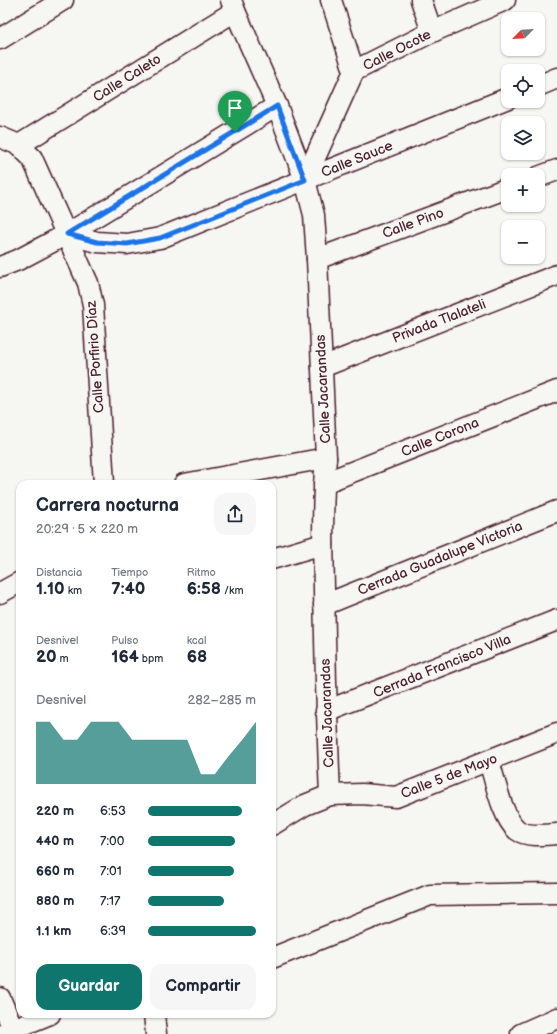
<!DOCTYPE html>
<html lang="es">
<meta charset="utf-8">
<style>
body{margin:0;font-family:"Balsamiq Sans",sans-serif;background:#f6f6f7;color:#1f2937;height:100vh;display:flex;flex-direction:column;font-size:15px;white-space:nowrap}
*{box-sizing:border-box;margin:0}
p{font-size:13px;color:#747a83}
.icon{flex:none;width:22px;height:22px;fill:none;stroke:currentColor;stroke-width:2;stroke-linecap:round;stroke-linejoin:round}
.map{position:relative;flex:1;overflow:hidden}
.drawer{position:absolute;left:16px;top:480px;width:260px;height:538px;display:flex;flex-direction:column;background:#fff;border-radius:12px;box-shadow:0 1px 3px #0004}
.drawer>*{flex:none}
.needle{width:26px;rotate:246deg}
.controls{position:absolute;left:501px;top:12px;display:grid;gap:8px}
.controls a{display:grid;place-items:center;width:44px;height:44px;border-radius:8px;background:#fff;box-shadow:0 1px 3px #0004;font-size:20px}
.pin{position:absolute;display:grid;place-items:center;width:34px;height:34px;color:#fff;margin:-41px -17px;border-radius:50% 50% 50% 0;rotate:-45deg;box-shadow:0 0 4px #0007}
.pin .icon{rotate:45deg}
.round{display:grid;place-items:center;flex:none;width:42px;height:42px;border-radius:12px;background:#f6f6f7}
.head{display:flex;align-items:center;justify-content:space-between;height:68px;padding:0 20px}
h1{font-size:18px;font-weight:700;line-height:30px}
.figures{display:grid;grid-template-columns:repeat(3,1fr);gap:6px;height:68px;padding:4px 20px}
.figures div{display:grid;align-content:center}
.figures b{font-size:17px;font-weight:700}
.figures small{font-size:11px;font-weight:400}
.figures p{font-size:11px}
.chart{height:112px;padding:8px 20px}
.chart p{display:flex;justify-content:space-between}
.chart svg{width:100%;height:72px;margin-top:4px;fill:#0f766e;opacity:.7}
.primary-button{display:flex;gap:8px;margin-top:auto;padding:8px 20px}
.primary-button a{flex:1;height:46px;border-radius:12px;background:#0f766e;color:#fff;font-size:16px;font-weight:700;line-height:46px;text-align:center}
.primary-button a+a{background:#f6f6f7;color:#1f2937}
ul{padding:0 20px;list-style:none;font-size:13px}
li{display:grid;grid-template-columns:64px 48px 1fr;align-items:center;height:30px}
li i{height:10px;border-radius:5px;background:#0f766e}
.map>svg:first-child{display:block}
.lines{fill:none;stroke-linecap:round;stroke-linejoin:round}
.minor-casing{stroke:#4a1f2b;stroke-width:23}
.minor{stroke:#f6f6f2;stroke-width:20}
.route-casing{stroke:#fff;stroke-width:8}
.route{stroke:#1a73e8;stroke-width:5}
.labels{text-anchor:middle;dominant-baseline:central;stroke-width:3;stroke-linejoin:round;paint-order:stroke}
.street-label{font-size:14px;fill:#4a1f2b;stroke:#f6f6f2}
</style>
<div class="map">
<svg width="557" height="1034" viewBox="0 0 557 1034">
<rect width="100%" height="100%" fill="#f6f6f2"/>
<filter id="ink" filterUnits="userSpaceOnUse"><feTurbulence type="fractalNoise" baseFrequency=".025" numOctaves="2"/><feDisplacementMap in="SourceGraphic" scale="8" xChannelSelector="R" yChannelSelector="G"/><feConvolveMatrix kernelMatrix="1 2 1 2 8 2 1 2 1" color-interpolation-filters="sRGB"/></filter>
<g filter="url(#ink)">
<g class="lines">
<g class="minor-casing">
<g id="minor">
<path d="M231,0L235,11L277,106L305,180L314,215L317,259L326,458C322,502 323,545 324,589C325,657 327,726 330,795"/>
<polyline points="331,0 354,71"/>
<polyline points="421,0 432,32"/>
<polyline points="0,39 63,0"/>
<polyline points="538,86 557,78"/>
<polyline points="0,137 19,145 32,158 88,283 93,305 104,484"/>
<polyline points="19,145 235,11"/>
<polyline points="538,177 557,170"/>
<polyline points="305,180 354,71 432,32 505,0"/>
<polyline points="67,234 97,242 127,244 160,238 508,98"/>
<polyline points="317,259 508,188"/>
<polyline points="0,267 18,260 67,234 277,106"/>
<polyline points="322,367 557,275"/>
<polyline points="324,483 557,391"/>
<polyline points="184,484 326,458"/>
<polyline points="272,559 323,544"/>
<polyline points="0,593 20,582"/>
<polyline points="324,605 557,511"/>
<polyline points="326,711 557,620"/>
<path d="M489,761C495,780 502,817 517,830C526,837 546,835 557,834"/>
<polyline points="272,825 305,805 330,795 362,794 396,797 557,733"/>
<polyline points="272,958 430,895 557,893"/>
<polyline points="0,998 13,1029"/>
<polyline points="154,1014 156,1034"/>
<polyline points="4,1034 13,1029 50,1014"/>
<polyline points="521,1034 557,1018"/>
</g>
</g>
<use href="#minor" class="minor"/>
</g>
</g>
<g class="lines" filter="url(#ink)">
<g class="route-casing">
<polygon id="route" points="277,106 305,180 160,238 127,244 97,242 67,234"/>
</g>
<use href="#route" class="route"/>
</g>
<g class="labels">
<g class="street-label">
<text transform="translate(397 50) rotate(-27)">Calle Ocote</text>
<text transform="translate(127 78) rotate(-32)">Calle Caleto</text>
<text transform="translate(357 159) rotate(-22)">Calle Sauce</text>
<text transform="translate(413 223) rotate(-20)">Calle Pino</text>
<text transform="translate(439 321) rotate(-21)">Privada Tlalateli</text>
<text transform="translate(95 357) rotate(-94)">Calle Porfirio Díaz</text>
<text transform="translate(323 389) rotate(-93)">Calle Jacarandas</text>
<text transform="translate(440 437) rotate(-22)">Calle Corona</text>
<text transform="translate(440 558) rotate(-22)">Cerrada Guadalupe Victoria</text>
<text transform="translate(442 666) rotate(-22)">Cerrada Francisco Villa</text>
<text transform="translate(327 713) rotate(-92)">Calle Jacarandas</text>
<text transform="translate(449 776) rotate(-21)">Calle 5 de Mayo</text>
</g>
</g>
</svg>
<div class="controls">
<a><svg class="needle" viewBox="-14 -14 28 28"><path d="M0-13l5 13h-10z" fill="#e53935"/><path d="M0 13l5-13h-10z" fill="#747a83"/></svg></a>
<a><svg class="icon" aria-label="locate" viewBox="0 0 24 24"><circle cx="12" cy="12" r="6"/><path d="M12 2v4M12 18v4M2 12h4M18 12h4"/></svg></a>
<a><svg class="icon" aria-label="layers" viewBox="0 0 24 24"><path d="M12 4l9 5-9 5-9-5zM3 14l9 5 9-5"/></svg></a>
<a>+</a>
<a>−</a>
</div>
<div class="pin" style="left:235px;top:132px;background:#1e9e55"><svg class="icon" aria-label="arrive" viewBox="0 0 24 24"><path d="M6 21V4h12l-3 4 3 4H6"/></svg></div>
<section class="drawer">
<div class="head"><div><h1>Carrera nocturna</h1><p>20:29 · 5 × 220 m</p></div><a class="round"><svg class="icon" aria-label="share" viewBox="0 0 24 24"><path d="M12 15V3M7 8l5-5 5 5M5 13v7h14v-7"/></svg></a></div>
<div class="figures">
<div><p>Distancia</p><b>1.10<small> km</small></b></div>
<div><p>Tiempo</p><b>7:40</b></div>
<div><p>Ritmo</p><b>6:58<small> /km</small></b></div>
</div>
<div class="figures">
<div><p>Desnivel</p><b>20<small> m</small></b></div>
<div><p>Pulso</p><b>164<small> bpm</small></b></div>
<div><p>kcal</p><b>68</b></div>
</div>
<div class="chart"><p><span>Desnivel</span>282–285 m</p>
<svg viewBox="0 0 160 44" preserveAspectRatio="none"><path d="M0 44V6L10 6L20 17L30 17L40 6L50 6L60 6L70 17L80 17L90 17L100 17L110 17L120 38L130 38L140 27L150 17L160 6V44z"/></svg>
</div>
<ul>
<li><b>220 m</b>6:53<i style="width:87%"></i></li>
<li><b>440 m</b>7:00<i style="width:81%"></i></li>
<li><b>660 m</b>7:01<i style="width:80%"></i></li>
<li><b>880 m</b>7:17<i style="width:70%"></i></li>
<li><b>1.1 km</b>6:39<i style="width:100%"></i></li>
</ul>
<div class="primary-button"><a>Guardar</a><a>Compartir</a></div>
</section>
</div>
